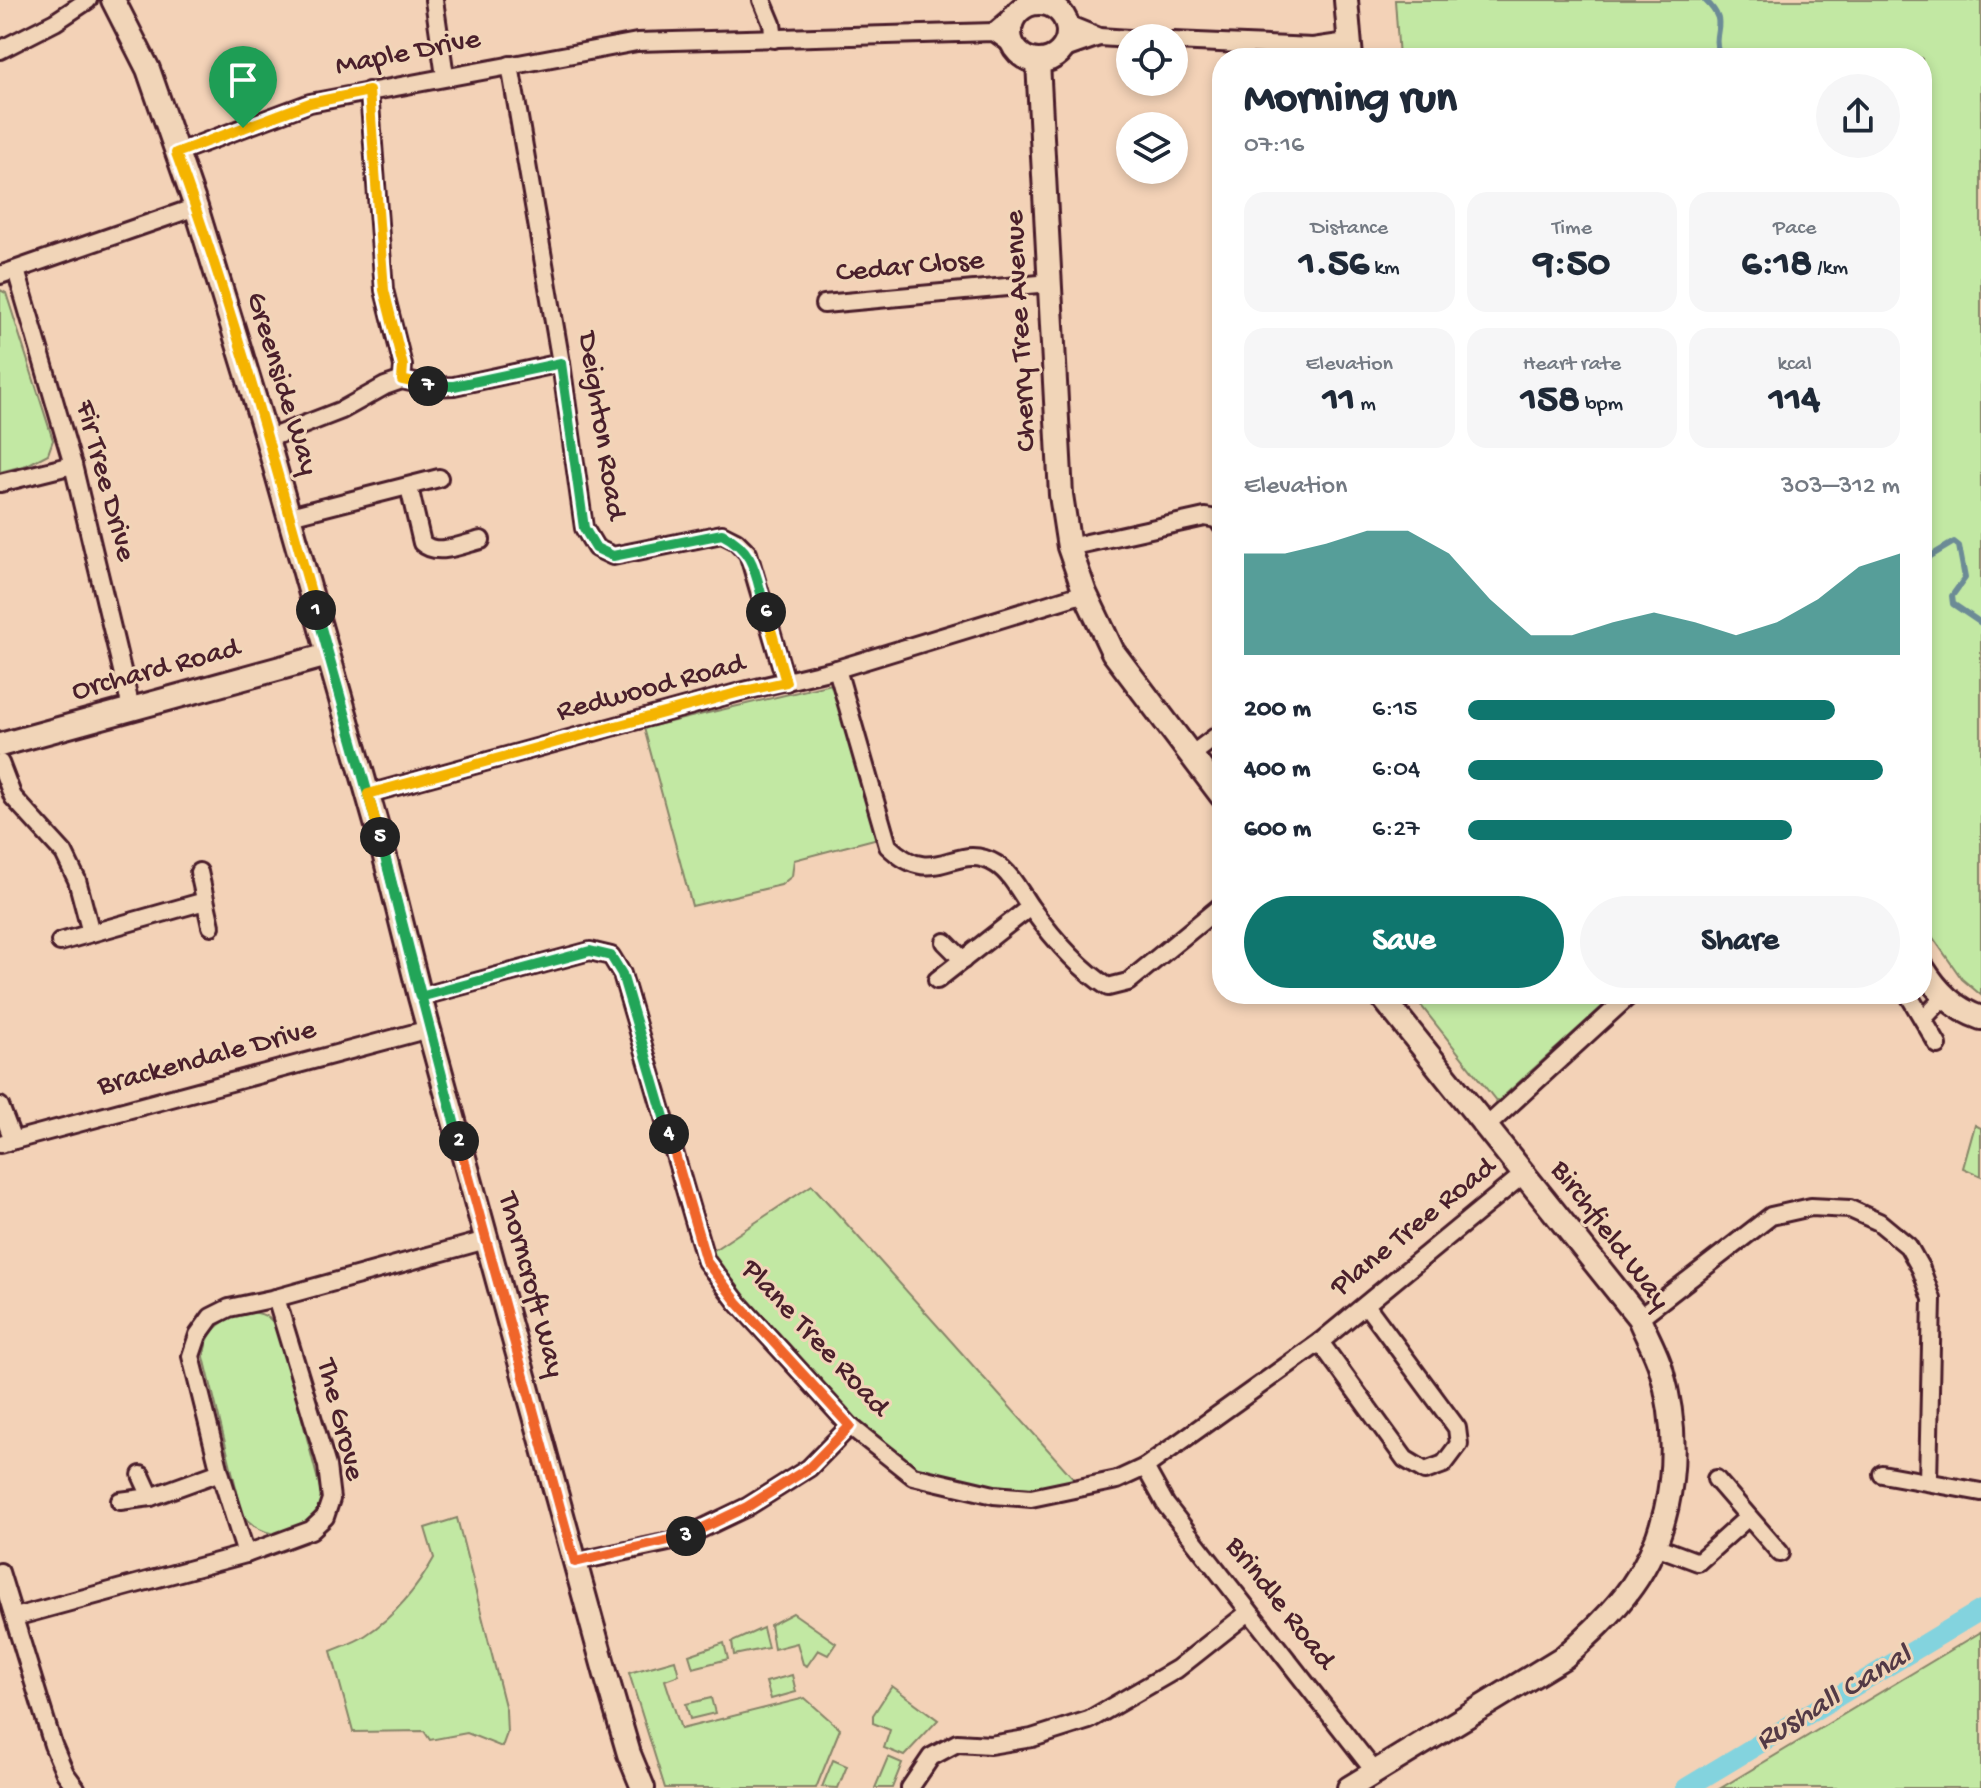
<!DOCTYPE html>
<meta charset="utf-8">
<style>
body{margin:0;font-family:"Gochi Hand",sans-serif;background:#f6f6f7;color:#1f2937;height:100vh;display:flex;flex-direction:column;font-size:30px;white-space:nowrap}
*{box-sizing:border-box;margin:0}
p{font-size:26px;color:#747a83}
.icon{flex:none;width:44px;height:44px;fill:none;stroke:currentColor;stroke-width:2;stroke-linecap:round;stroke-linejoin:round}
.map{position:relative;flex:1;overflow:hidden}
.details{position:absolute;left:1212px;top:48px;width:720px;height:956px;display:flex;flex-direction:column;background:#fff;border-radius:32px;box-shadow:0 4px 12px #0003}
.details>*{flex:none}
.fabs{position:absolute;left:1116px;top:24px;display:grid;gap:16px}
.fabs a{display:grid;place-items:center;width:72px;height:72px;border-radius:50%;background:#fff;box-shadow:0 4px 12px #0003;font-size:40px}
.pin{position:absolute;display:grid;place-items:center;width:68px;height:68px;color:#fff;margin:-82px -34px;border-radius:50% 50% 50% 0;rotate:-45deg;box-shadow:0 0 8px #0007}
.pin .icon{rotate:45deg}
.km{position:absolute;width:40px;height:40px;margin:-20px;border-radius:50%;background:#222;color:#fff;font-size:22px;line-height:40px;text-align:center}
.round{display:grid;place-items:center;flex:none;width:84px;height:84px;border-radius:42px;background:#f6f6f7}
.summary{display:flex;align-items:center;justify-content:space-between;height:136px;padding:0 32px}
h1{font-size:44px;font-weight:700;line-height:60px}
.figures{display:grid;grid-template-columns:repeat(3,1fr);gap:12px;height:136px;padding:8px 32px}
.figures div{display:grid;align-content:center;border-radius:20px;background:#f6f6f7;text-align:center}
.figures b{font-size:40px;font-weight:700}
.figures small{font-size:22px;font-weight:400}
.figures p{font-size:22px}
.chart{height:224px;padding:16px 32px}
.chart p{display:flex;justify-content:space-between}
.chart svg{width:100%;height:144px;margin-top:8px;fill:#0f766e;opacity:.7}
.cta{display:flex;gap:16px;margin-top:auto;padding:16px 32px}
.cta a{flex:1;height:92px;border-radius:48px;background:#0f766e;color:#fff;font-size:32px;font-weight:700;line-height:92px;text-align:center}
.cta a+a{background:#f6f6f7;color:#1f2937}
ul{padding:0 32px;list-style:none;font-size:26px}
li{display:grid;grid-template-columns:128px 96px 1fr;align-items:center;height:60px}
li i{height:20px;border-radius:10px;background:#0f766e}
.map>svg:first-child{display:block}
.green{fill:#c2e8a3;stroke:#868467;stroke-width:2}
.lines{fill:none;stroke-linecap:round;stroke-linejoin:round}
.stream{stroke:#6c8b96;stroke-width:6}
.canal{stroke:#83d3de;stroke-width:20}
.street-casing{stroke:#4a1f2b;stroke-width:22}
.secondary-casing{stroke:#4a1f2b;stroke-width:28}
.street{stroke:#f1d5b8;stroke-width:16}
.secondary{stroke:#f1d5b8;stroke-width:22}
.split-1-casing{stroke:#fff;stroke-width:16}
.split-2-casing{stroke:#fff;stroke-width:16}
.split-3-casing{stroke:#fff;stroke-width:16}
.split-4-casing{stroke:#fff;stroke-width:16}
.split-5-casing{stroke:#fff;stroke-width:16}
.split-6-casing{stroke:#fff;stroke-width:16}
.split-7-casing{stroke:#fff;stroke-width:16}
.split-8-casing{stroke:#fff;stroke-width:16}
.split-1{stroke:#f5b400;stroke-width:10}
.split-2{stroke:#22a559;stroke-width:10}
.split-3{stroke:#f0652b;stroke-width:10}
.split-4{stroke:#f0652b;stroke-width:10}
.split-5{stroke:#22a559;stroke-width:10}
.split-6{stroke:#f5b400;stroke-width:10}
.split-7{stroke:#22a559;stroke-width:10}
.split-8{stroke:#f5b400;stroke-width:10}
.labels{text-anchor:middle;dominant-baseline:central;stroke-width:6;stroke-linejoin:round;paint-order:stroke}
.street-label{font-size:30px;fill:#4a1f2b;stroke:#f1d5b8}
.water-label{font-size:32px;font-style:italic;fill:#533a46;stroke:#f1d5b8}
</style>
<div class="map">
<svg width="1981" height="1788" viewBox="0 0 1981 1788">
<rect width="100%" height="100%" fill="#f3d2b7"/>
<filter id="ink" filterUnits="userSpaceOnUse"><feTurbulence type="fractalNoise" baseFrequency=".0125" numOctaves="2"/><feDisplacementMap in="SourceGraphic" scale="16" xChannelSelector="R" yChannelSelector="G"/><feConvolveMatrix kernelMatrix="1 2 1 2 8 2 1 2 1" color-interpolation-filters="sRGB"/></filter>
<g filter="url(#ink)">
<g class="green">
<polygon points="1395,0 1981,0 1981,995 1962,979 1922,922 1922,58 1399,58"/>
<polygon points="0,290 6,293 53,440 48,454 27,465 0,472"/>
<polygon points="836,683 878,838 794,860 792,876 781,885 692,906 644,728"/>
<polygon points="1412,994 1616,994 1497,1102"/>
<polygon points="1975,1125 1981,1128 1981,1176 1963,1168"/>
<polygon points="812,1185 1075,1480 1032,1488 990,1485 918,1469 853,1416 745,1296 711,1252"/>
<path d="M252,1312C267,1314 274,1320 280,1334L322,1496C312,1536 271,1547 243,1516L204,1357C206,1328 225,1316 252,1312Z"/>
<path d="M457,1518L506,1710L507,1733L502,1747L467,1733L430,1740L424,1731L353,1732L331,1651C343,1646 356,1642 366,1635C394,1617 418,1587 434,1558L425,1528Z"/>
<polygon points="793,1613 836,1643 828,1655 818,1650 807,1666 803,1664 797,1643 774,1649 770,1625"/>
<polygon points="763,1628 768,1648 734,1655 732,1642"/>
<polygon points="1981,1632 1981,1788 1721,1788"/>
<polygon points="724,1643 728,1659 693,1668 689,1655"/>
<polygon points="675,1660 679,1675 665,1680 681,1729 805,1698 840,1729 816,1788 665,1788 629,1673"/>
<polygon points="792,1675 796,1692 771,1699 766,1682"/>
<polygon points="892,1686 938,1720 904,1756 884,1748 890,1730 873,1723 873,1715"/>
<polygon points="711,1698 715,1713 690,1719 686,1704"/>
<polygon points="888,1757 902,1763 892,1788 875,1788"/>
<polygon points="833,1760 847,1766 838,1788 822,1787"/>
</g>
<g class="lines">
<g class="stream">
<path d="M1705,0C1731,25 1710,28 1719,55L1716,58"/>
<polyline points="1922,557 1929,557 1954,542 1959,546 1965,578 1952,596 1953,604 1981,623"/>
</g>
<polyline class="canal" points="1686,1788 1981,1610"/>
<g class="street-casing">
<g id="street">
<polyline points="434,0 445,76"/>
<polyline points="762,0 772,24 774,39"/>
<polyline points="1067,24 1099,37 1130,39"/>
<polyline points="994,32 1014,15"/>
<polyline points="1174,41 1313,47 1347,42"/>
<polyline points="0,50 55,22 88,0"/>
<polyline points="1062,50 1099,37"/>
<polyline points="510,65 561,363 584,528 596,548 613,556 722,534 736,541 748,553 786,682"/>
<polyline points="369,91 384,290 403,366 402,380"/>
<polyline points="176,153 310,103 637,42 994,32 1012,45"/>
<polyline points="16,270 73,465 131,708"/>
<polyline points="0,275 196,207"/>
<polyline points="824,304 1050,283"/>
<polyline points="267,439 342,410 385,386 402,380 433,387 454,386 561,363"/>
<polyline points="0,483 73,465"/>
<path d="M409,487L422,543C437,557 463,544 481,540"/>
<polyline points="290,516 439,478"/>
<polyline points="1069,547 1205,517 1217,519 1222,526"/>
<path d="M837,669L888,846C935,892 955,839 996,864C1011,873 1021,894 1031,908C1052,937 1078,968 1108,987L1128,982L1222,905"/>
<polyline points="1190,756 1222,732"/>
<polyline points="0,763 13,797 64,853 77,880 91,933"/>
<polyline points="368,794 740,692 837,669 1085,593"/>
<polyline points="199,872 211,926"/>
<polyline points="60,942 205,901"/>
<polyline points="945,942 963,960"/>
<polyline points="937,980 1030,907"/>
<polyline points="1908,994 1938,1045"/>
<polyline points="420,997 590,951 611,956 622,974 706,1261 737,1302 850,1426 913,1476 994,1495 1031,1498 1117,1480 1145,1467 1320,1342 1525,1173"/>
<polyline points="1923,1019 1944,997"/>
<polyline points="0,1106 13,1140"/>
<polyline points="1487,1126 1631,994"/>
<polyline points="0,1144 429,1029"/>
<polyline points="1639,1318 1771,1216 1811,1207 1850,1209 1879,1222 1908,1246 1921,1269 1932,1299 1928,1482"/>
<polyline points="1320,1342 1405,1459 1425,1471 1444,1464 1459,1444 1457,1428 1366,1305"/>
<polyline points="1145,1467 1166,1505 1375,1772"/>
<polyline points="1882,1474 1981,1492"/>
<polyline points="141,1475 151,1497"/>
<polyline points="1716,1479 1780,1553"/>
<polyline points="120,1501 151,1497 220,1472"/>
<polyline points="1655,1546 1698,1562 1747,1518"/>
<polyline points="246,1554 220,1472 191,1356 198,1335 211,1317 229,1308 276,1298 486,1240"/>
<polyline points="575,1562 678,1540 747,1507 809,1468 850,1426"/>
<polyline points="0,1572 53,1745 65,1773 76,1788"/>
<polyline points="15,1617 246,1554 311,1530 325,1517 331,1499 327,1466 276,1298"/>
<polyline points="910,1788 931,1757 957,1743 990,1745 1032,1738 1089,1720 1177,1669 1249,1612"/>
</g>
</g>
<g class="secondary-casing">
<g id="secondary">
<polyline points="113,0 148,69 196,207 267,439 380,837 420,997 606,1675 629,1754 643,1788"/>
<polyline points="1346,0 1351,58"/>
<circle cx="1039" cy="32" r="29"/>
<polyline points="1038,62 1061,495 1069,547 1085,593 1113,652 1222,796"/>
<polyline points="0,745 328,655"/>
<path d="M1922,967C1937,991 1954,1009 1981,1018"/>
<path d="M1349,1788L1564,1657C1589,1635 1613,1613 1632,1586C1676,1524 1682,1441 1661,1369C1656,1352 1646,1335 1639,1318L1380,994"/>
</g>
</g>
<use href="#street" class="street"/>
<use href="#secondary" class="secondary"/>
</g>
</g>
<g class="lines" filter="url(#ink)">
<g class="split-1-casing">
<path id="split-1" d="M243,128L176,153C231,302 273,457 316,610"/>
</g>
<g class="split-2-casing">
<polyline id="split-2" points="316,610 380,837 459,1141"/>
</g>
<g class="split-3-casing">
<polyline id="split-3" points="459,1141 575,1562 686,1536"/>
</g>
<g class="split-4-casing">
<polyline id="split-4" points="669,1134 706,1261 737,1302 850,1426 809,1468 747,1507 686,1536"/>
</g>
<g class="split-5-casing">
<polyline id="split-5" points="380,837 420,997 590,951 611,956 622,974 669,1134"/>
</g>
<g class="split-6-casing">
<polyline id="split-6" points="380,837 368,794 740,692 786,682 766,612"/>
</g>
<g class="split-7-casing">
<path id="split-7" d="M428,386H454L561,363L584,528L596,548L613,556L722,534C757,552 755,576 766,612"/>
</g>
<g class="split-8-casing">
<polyline id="split-8" points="243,128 310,103 369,91 384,290 403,366 402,380 428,386"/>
</g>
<use href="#split-1" class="split-1"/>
<use href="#split-2" class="split-2"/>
<use href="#split-3" class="split-3"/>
<use href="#split-4" class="split-4"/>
<use href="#split-5" class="split-5"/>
<use href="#split-6" class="split-6"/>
<use href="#split-7" class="split-7"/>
<use href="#split-8" class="split-8"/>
</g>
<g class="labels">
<g class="street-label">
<text transform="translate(408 54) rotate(-11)">Maple Drive</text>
<text transform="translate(910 268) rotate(-5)">Cedar Close</text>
<text transform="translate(1022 331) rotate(-93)">Cherry Tree Avenue</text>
<text transform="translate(281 384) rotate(73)">Greenside Way</text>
<text transform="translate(600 426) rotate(81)">Deighton Road</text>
<text transform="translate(104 481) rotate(75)">Fir Tree Drive</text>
<text transform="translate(156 671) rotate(-15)">Orchard Road</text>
<text transform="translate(651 689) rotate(-15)">Redwood Road</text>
<text transform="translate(207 1059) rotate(-15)">Brackendale Drive</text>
<text transform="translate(1414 1228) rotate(-39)">Plane Tree Road</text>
<text transform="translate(1609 1236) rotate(53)">Birchfield Way</text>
<text transform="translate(530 1285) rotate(75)">Thorncroft Way</text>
<text transform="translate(814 1339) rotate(47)">Plane Tree Road</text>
<text transform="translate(339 1420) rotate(76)">The Grove</text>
<text transform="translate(1279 1604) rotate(52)">Brindle Road</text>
</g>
<g class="water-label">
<text transform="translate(1834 1699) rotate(-31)">Rushall Canal</text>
</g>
</g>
</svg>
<div class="fabs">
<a><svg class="icon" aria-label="locate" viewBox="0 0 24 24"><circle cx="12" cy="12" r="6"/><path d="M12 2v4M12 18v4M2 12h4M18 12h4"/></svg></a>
<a><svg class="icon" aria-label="layers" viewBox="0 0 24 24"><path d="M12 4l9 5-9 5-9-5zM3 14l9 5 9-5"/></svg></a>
</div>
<div class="pin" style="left:243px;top:128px;background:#1e9e55"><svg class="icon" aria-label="arrive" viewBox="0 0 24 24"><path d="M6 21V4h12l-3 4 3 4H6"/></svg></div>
<b class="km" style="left:316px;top:610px">1</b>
<b class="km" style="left:459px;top:1141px">2</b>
<b class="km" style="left:686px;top:1536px">3</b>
<b class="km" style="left:669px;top:1134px">4</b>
<b class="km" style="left:380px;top:837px">5</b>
<b class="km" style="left:766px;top:612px">6</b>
<b class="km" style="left:428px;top:386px">7</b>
<section class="details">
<div class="summary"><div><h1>Morning run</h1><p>07:16</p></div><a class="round"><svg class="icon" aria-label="share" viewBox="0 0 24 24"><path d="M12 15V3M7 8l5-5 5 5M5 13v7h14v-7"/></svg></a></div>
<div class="figures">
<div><p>Distance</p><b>1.56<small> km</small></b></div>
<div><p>Time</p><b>9:50</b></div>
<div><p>Pace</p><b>6:18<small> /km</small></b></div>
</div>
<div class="figures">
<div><p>Elevation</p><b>11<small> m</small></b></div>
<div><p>Heart rate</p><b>158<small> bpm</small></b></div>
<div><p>kcal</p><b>114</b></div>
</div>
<div class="chart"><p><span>Elevation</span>303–312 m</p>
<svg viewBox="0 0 160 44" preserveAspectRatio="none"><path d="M0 44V13L10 13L20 10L30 6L40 6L50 13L60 27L70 38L80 38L90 34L100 31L110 34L120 38L130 34L140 27L150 17L160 13V44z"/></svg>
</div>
<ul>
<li><b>200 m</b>6:15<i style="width:85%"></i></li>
<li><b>400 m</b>6:04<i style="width:96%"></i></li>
<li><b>600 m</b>6:27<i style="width:75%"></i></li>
</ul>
<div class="cta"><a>Save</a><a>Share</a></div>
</section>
</div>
